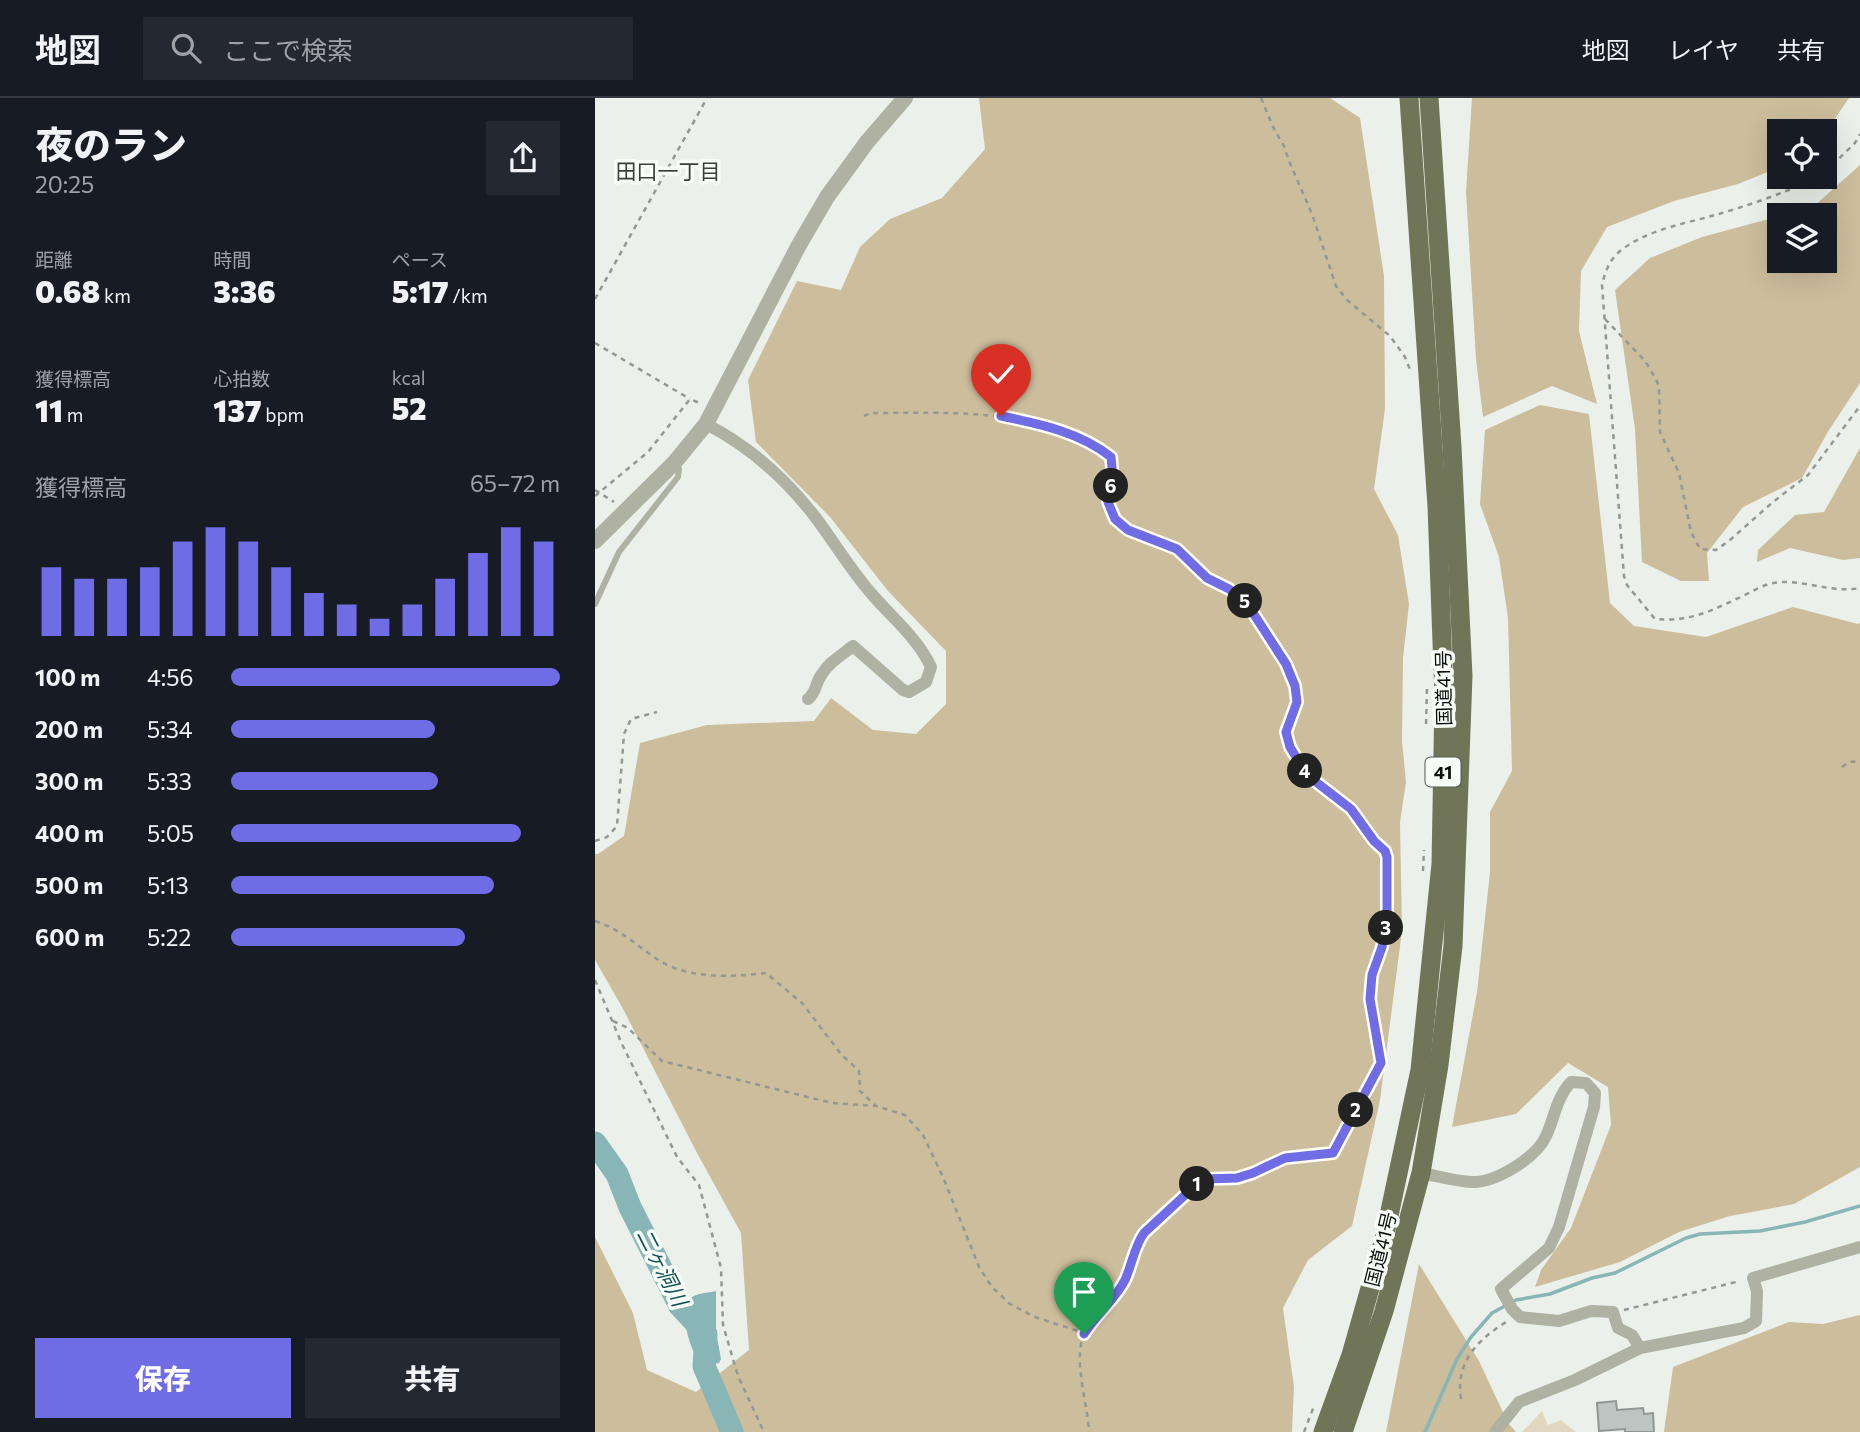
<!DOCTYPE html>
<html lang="ja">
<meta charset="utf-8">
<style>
body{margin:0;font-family:Commissioner,"Noto Sans JP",sans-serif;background:#242831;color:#f1f3f6;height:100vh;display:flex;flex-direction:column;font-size:26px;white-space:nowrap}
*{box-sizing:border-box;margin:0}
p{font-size:23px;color:#9ea1a6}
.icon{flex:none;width:38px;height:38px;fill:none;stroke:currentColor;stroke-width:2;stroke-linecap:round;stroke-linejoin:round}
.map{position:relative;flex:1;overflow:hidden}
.side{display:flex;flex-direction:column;background:#171b24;width:595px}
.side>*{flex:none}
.controls{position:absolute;left:1172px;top:21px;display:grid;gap:14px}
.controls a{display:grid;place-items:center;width:70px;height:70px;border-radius:0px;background:#171b24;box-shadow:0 7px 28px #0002;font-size:35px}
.pin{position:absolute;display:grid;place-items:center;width:60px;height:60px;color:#fff;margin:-72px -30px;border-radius:50% 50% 50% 0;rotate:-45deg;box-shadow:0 0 7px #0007}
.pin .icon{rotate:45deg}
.km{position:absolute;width:35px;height:35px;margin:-18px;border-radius:50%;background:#222;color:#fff;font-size:19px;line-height:35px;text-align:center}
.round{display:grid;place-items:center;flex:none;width:74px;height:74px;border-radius:0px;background:#242831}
.summary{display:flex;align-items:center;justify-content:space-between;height:119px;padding:0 35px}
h1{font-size:38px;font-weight:800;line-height:52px}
.metrics{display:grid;grid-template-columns:repeat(3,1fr);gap:10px;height:119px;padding:7px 35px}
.metrics div{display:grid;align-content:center}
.metrics b{font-size:30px;font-weight:800}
.metrics small{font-size:19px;font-weight:400}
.metrics p{font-size:19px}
.chart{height:196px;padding:14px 35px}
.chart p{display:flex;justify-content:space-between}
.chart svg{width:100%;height:126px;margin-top:7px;stroke:#706ce6;stroke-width:6}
.action{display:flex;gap:14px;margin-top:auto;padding:14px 35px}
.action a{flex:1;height:80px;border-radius:0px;background:#706ce6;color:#fff;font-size:28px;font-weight:800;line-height:80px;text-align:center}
.action a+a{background:#242831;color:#f1f3f6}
ul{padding:0 35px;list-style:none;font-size:23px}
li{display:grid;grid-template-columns:112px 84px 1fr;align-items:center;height:52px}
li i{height:18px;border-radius:9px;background:#706ce6}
header{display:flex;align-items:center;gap:42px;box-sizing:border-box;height:98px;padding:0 35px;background:#171b24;border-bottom:2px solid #363941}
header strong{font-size:33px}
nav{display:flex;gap:38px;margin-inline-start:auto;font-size:24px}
.search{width:490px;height:63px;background:#242831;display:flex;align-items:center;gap:18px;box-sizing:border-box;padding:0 24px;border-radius:0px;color:#9ea1a6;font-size:26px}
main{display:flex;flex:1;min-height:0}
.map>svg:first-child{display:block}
.green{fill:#e1d7bf}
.forest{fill:#ccbd9c}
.water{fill:#88b5b6}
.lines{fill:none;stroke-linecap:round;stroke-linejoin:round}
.stream{stroke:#88b5b6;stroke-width:3.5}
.river{stroke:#88b5b6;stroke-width:23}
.building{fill:#bdc5c2;stroke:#8f9794;stroke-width:2}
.path{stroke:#949893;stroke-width:2.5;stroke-dasharray:5 5;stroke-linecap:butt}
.service{stroke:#afb2a2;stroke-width:6}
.minor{stroke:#afb2a2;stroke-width:12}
.tertiary{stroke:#afb2a2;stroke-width:16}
.trunk{stroke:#707558;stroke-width:19}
.route-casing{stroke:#fff;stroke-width:14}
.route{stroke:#706ce6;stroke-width:9}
.labels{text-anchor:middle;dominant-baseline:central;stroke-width:7;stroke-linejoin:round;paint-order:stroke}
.shield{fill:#f8fef7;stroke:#535652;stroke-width:2}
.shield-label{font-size:18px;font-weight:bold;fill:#0c0e0c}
.street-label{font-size:19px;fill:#0c0e0c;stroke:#f8fef7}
.neighbourhood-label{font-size:21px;fill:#3a3e39;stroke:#f8fef7}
.water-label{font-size:21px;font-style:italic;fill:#0c4f52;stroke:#f8fef7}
</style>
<header>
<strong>地図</strong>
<div class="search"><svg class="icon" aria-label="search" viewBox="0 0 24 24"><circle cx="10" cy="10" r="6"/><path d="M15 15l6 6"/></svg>ここで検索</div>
<nav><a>地図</a><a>レイヤ</a><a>共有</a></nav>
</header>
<main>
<section class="side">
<div class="summary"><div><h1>夜のラン</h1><p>20:25</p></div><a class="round"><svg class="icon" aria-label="share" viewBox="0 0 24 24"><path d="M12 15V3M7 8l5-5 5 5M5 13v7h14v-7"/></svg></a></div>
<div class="metrics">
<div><p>距離</p><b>0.68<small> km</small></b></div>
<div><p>時間</p><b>3:36</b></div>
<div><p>ペース</p><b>5:17<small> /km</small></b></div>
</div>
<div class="metrics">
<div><p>獲得標高</p><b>11<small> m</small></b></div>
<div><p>心拍数</p><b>137<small> bpm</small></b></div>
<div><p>kcal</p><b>52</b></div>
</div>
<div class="chart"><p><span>獲得標高</span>65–72 m</p>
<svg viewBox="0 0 160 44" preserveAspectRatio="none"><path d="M5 44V20M15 44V24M25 44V24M35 44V20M45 44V11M55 44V6M65 44V11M75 44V20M85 44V29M95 44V33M105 44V38M115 44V33M125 44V24M135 44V15M145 44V6M155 44V11"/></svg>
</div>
<ul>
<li><b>100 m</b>4:56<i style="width:100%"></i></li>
<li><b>200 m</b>5:34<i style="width:62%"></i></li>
<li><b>300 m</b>5:33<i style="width:63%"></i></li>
<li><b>400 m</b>5:05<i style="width:88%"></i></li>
<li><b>500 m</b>5:13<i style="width:80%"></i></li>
<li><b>600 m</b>5:22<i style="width:71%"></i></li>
</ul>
<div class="action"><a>保存</a><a>共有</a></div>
</section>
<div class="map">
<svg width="1265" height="1334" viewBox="0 0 1265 1334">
<rect width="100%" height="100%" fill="#ebf1ea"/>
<polygon class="green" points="947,1313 953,1327 966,1322 981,1334 927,1334"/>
<g class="forest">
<polygon points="384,0 735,0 765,20 789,178 790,311 779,391 803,437 814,506 808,560 807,643 811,684 805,724 807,833 785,1002 757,1128 713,1162 688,1210 699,1289 697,1334 0,1334 0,1139 38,1215 52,1272 101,1294 154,1252 146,1135 101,1053 27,909 0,862 0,756 3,756 29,738 45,645 112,627 219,623 236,600 278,632 321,636 351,606 351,553 293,493 235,419 161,344 153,282 202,183 246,192 265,149 295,121 347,100 390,51"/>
<polygon points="877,0 1254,0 1230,35 1230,33 1185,33 1185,69 1143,86 1079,103 1012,129 986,173 984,233 1002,306 957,288 888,319 881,261 871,94"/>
<polygon points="1265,67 1265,285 1234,332 1207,380 1148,409 1112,455 1114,483 1086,483 1047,464 1040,331 1020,192 1055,160 1107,139 1185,118 1185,163 1230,163 1230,117 1188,117 1218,109"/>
<polygon points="945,307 994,316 1015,505 1039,528 1111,539 1198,509 1263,526 1265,525 1265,1069 1199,1106 1135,1118 1084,1134 1025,1164 940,1189 946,1172 976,1130 1016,1027 1013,989 973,965 921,1016 857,1029 882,894 895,774 895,714 917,673 913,520 904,459 885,406 890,332"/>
<polygon points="1265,350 1265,460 1248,462 1195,450 1162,464 1163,452 1200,417 1229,414"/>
<polygon points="824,1166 884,1263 913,1325 921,1334 791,1334"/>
<polygon points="1265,1217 1265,1334 1069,1334 1078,1269 1194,1224 1228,1226"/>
</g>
<path class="water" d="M121,1193V1234L126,1261L124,1265L109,1268C96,1259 83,1215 95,1201C100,1195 113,1195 121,1193Z"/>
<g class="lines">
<polyline class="stream" points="830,1334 862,1261 876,1239 897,1215 921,1202 955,1196 997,1180 1020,1175 1091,1140 1105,1136 1165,1133 1210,1124 1265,1108"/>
<polyline class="river" points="0,1045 22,1076 35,1109 85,1208 111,1236 109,1268 137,1334"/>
</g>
<polygon class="building" points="1021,1303 1022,1312 1048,1310 1049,1316 1058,1315 1059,1334 1030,1334 1030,1331 1004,1333 1002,1305"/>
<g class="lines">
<g class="path">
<polyline points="666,0 678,29 689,48 694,63 717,116 741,188 752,202 795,238 810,259 816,274"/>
<polyline points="1230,74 1260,45 1265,36"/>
<path d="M1222,79C1193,94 1152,108 1120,117C1089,126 1050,132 1024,154C1014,163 1010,174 1007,187L1029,478L1032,487L1060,521C1097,524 1115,513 1148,498C1158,493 1168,487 1178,485C1207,480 1236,496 1265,490"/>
<polyline points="0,201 112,0"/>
<polyline points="1010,221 1050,263 1061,281 1064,289 1065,334 1084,375 1096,434 1105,451 1121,452 1135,442 1178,404 1213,377 1265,308"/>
<polyline points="0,245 95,301"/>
<path d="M269,318L275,315C345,315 418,310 483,341C494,346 506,351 516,359L518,380L513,404L520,421L533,432L582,451L612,480L634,491L651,504L691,566L700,588L702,604L691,634L695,649L712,677L756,711L779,743L790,753L792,759V820L787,849L777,877L775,901L786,965L738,1055L690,1060L658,1075L642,1080L610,1081L549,1135C538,1150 537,1169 528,1185C518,1203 501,1214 491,1232C476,1258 493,1305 494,1334"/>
<polyline points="0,392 19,404"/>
<polyline points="0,398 53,354 95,301 107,306"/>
<polyline points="831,626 832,591"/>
<polyline points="1247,669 1254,664 1265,663"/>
<polyline points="0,743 12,739 22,728 29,636 36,621 62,614"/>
<polyline points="828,773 829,752"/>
<path d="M0,823C29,833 40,847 65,863C94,881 138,879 171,875L207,905L246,956L264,973L265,993L281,1008"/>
<polyline points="0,882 26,944 82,1059 104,1087 126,1170 128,1227 143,1278 169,1334"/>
<polyline points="18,923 33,930 67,963 237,1005 281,1008 310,1017 328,1037 348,1079 384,1169 397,1189 415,1206 440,1219 489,1235"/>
<polyline points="1029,1212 1145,1183"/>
<path d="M866,1301C860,1264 883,1241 913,1223"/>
<polyline points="709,1334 719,1308"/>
</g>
<polyline class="service" points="0,506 24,454 83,379 84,371 79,365"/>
<g class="minor">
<path d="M111,326C154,348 191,381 221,420C239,444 255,471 275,494C296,519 322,539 336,569L331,584L314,594L308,592L258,548C247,557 234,564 227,576C220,585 222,594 213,601"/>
<path d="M826,1075C843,1078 863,1084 880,1084C903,1083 942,1059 951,1038C960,1019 961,1000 976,984L991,985L1000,995L999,1009L964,1129L954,1150L906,1191L917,1211L925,1219L964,1223L996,1213L1018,1214L1023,1230L1037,1237L1045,1250"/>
<polyline points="900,1334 924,1304 980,1282 1045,1250 1149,1230 1161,1223 1162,1193 1158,1180 1265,1149"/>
</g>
<polyline class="tertiary" points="0,443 79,365 111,326 204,147 232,99 272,44 310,0"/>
<g class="trunk">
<polyline points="728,1334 756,1257 789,1141 825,972 846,766 849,599 842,408 814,0"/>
<polyline points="748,1334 789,1213 826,1075 844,967 858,848 868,578 857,349 834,0"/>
</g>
</g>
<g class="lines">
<g class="route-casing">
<path id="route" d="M406,318C444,326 485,334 516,359L518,380L513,404L520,421L533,432L582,451L612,480L634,491L651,504L691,566L700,588L702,604L691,634L695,649L712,677L756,711L779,743L790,753L792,759V820L787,849L777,877L775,901L786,965L738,1055L690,1060L658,1075L642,1080L610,1081L602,1086L549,1135C539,1149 537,1167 530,1182C520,1202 501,1216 489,1236"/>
</g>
<use href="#route" class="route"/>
</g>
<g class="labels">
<rect class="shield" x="830.5" y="659.5" width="35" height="29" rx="5"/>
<g class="shield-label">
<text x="848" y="674">41</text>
</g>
<g class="street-label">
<text transform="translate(848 590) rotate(-91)">国道41号</text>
<text transform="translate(785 1151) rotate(-76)">国道41号</text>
</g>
<g class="neighbourhood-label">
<text x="73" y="72">田口一丁目</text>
</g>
<g class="water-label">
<text transform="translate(68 1169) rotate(63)">二ヶ洞川</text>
</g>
</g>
</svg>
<div class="controls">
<a><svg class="icon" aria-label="locate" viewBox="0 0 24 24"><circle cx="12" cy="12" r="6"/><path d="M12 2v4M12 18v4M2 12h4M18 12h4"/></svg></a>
<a><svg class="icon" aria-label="layers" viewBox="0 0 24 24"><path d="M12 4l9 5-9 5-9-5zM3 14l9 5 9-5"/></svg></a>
</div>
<div class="pin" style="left:489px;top:1236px;background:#1e9e55"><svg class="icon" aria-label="arrive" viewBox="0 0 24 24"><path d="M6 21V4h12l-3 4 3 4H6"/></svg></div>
<div class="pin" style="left:406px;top:318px;background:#d93025"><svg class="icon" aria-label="check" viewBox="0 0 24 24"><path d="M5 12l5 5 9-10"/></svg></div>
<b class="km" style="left:602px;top:1086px">1</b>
<b class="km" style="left:761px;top:1012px">2</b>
<b class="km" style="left:791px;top:830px">3</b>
<b class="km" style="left:710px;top:673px">4</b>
<b class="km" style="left:650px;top:503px">5</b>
<b class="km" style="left:516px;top:388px">6</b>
</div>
</main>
